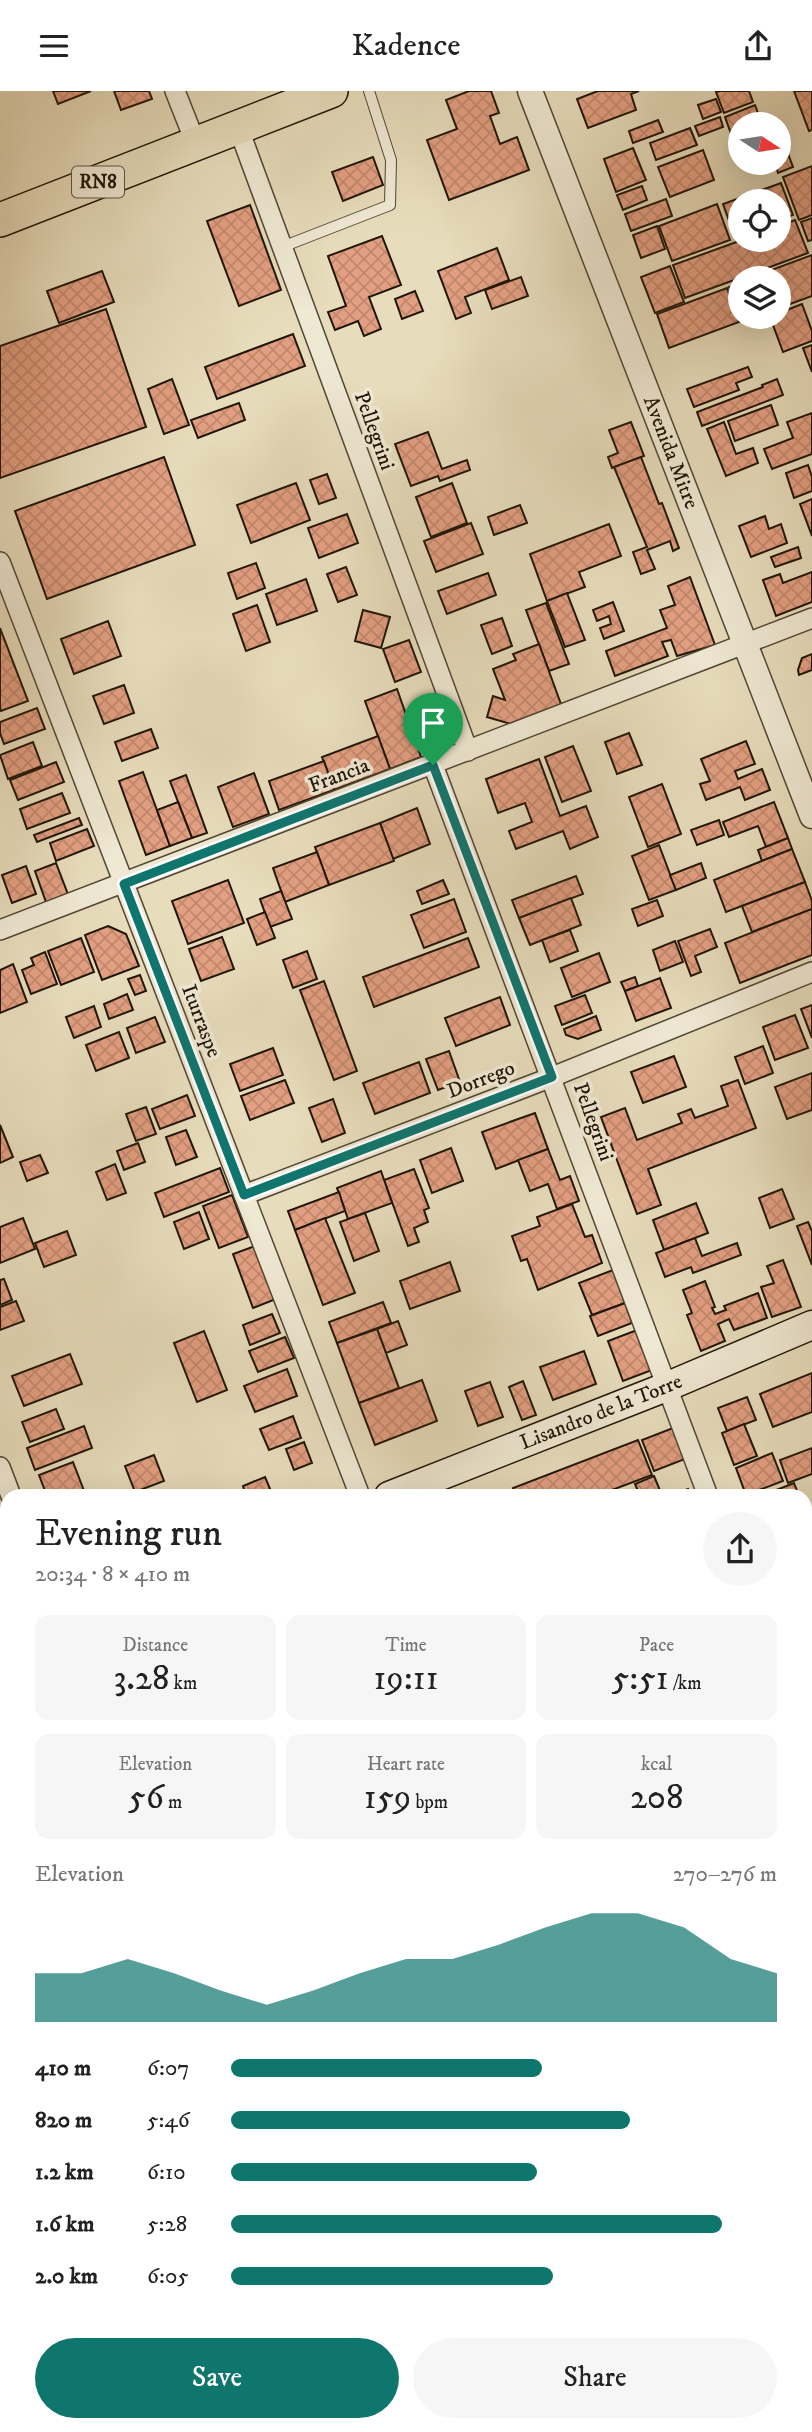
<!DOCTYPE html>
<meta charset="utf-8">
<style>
body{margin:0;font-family:"IM FELL DW Pica",serif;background:#f6f6f6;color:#222;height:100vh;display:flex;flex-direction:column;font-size:26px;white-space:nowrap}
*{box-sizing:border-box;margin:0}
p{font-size:23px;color:#767676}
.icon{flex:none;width:38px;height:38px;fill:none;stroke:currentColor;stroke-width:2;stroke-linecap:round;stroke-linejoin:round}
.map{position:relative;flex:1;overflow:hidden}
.details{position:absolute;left:0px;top:1398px;width:812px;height:943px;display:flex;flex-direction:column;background:#fff;border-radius:21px 21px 0 0;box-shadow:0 7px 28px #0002}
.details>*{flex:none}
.needle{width:46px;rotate:102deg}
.buttons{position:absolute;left:728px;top:21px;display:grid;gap:14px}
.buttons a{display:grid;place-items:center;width:63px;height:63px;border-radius:50%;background:#fff;box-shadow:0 7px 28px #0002;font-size:35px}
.pin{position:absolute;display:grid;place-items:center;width:60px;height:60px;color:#fff;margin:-72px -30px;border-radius:50% 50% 50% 0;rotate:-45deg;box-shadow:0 0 7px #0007}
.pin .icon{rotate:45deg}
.round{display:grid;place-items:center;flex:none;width:74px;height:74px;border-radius:37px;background:#f6f6f6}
.overview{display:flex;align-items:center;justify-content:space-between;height:119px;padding:0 35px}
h1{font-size:38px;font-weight:600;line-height:52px}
.metrics{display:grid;grid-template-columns:repeat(3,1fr);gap:10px;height:119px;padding:7px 35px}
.metrics div{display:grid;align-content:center;border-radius:14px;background:#f6f6f6;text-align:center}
.metrics b{font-size:35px;font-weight:600}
.metrics small{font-size:19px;font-weight:400}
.metrics p{font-size:19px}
.chart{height:196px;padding:14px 35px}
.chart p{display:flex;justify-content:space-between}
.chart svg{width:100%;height:126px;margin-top:7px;fill:#0f766e;opacity:.7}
.primary-button{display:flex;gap:14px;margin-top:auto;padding:14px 35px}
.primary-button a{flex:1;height:80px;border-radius:42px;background:#0f766e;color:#fff;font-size:28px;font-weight:600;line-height:80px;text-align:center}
.primary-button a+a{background:#f6f6f6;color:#222}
ul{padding:0 35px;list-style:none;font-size:23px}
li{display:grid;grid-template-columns:112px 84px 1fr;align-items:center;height:52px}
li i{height:18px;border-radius:9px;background:#0f766e}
header{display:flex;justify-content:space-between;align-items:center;height:91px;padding:0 35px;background:#fff;font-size:32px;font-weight:600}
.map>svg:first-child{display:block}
.building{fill:url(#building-cross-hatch);stroke:#1f1507;stroke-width:2}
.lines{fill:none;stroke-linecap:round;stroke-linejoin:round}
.service-casing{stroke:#514734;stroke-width:12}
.minor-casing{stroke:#514734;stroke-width:22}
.tertiary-casing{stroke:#514734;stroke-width:27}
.secondary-casing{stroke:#1f1507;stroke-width:31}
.trunk-casing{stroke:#1f1507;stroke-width:36}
.service{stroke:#efe8d3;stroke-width:10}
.minor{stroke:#efe8d3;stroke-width:19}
.tertiary{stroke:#efe8d3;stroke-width:24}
.secondary{stroke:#efe8d3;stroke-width:28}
.trunk{stroke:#e7dcbb;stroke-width:33}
.route-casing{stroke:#fff;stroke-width:14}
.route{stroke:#0f766e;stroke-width:9}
.labels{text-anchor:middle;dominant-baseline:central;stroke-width:7;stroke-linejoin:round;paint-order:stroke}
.shield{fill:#efe8d3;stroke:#5d5444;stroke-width:2}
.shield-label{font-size:19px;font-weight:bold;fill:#1f1507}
.street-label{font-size:21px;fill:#1f1507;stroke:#efe8d3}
</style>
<header><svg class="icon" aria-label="menu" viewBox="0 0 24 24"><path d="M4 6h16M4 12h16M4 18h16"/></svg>Kadence<svg class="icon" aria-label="share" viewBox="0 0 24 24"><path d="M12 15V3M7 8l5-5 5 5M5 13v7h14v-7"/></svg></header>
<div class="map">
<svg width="812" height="2341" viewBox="0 0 812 2341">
<defs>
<pattern id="building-cross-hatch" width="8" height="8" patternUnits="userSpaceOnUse" patternTransform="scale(1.75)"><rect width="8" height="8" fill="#e39f81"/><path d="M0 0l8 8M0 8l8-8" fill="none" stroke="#c2886e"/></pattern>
</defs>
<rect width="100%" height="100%" fill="#e7dcbb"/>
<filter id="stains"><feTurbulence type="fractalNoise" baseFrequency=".00286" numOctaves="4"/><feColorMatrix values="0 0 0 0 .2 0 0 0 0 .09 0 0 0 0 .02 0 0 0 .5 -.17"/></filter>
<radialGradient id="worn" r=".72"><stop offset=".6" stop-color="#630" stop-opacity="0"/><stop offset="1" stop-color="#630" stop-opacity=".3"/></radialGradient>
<g class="building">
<polygon points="53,0 91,0 58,13"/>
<polygon points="114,0 149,0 152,8 121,19"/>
<polygon points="469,0 491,0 499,22 490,25 500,53 517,46 529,79 449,109 427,49 457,38 446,9"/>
<polygon points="598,0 639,0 631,3 636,19 588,37 577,8"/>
<polygon points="720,0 749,0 753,11 724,22 716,1"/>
<polygon points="794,0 812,0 812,39 809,40"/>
<polygon points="716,8 721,21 703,28 698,14"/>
<polygon points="755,14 762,33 740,33 740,46 733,48 725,26"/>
<polygon points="720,26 723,36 699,45 695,35"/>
<polygon points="658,29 663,41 633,52 629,40"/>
<polygon points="690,37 697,54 656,69 650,52"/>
<polygon points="784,52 793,76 778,82 775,72 779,72 779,53"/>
<polygon points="633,57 646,89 616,101 604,68"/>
<polygon points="703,59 714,89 670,106 658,76"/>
<polygon points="373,66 383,94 343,110 332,81"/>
<polygon points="812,75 812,124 799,129 783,86"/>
<polygon points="781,92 793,124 779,129 779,110 740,110 740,144 735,146 723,113"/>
<polygon points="642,95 647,109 623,119 617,104"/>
<polygon points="666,108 672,125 631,140 625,123"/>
<polygon points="717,113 730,149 672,170 659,135"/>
<polygon points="250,114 281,199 239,215 207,130"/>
<polygon points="812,127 812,149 808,150 801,131"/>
<polygon points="795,129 808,162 685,207 673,174 742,149 779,149 779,135"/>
<polygon points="657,135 665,158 641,167 633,144"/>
<polygon points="382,145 401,194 369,206 381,238 364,245 358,230 335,239 328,221 346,215 328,165"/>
<polygon points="497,157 509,189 465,206 471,222 456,228 438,180"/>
<polygon points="812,164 812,205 779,217 779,187 759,187 758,184"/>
<polygon points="670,175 684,211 655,222 641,186"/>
<polygon points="102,180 114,211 59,232 47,200"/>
<polygon points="521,186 528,205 492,218 485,199"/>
<polygon points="740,192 740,226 753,226 741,230 729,196"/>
<polygon points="727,197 739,231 669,257 657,223"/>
<polygon points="415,200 423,220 402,228 395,208"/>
<polygon points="802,213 812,240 812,250 783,261 770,226 779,226 779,222"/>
<polygon points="106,218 146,336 0,387 0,255"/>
<polygon points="293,243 305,275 217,308 205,276"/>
<polygon points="812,254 812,281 803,257"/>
<polygon points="748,276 752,286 736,292 739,299 694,316 687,298"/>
<polygon points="172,288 189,334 164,343 148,298"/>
<polygon points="777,288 783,304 702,335 697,321 763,296 762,294"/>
<polygon points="239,312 245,329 198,347 191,329"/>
<polygon points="771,314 778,334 735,350 728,330"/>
<polygon points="812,322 812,363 772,378 764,358 793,347 787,331"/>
<polygon points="631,331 644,365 612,377 608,366 618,362 609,339"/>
<polygon points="724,331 736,363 753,357 758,372 726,385 707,338"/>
<polygon points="428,341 442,378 467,369 470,379 440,390 438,385 411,395 395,353"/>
<polygon points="164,366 195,454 47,508 15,420"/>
<polygon points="641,366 659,413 662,412 679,457 673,460 670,450 647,459 655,478 641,483 633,461 647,456 614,376"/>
<polygon points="808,374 812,386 812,400 794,407 786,382"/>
<polygon points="327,383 336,407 319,413 310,389"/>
<polygon points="296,392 310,429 251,452 237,414"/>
<polygon points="452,392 467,432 431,446 416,406"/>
<polygon points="812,408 812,445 800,413"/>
<polygon points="520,414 527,432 494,444 488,426"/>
<polygon points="347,423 358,452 319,467 308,437"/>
<polygon points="765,425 769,438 781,433 787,452 751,466 739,435"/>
<polygon points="471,432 483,463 436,481 424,450"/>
<polygon points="609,433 621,465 579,481 585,496 547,510 530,463"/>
<polygon points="798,456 801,467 775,476 771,466"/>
<polygon points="256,472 265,497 237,508 228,482"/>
<polygon points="346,476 357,504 338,511 327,483"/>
<polygon points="812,481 812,511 776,525 763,489 780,483 783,492"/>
<polygon points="488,482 496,504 447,523 438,500"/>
<polygon points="690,486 715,554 677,565 671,549 662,551 668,565 615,585 606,560 667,537 660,519 675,514 668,495"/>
<polygon points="306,488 317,520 277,534 266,503"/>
<polygon points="567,502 585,549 565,556 547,510"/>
<polygon points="613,511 624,540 604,548 600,537 611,533 609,525 597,530 593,519"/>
<polygon points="546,512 569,573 549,580 526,519"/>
<polygon points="257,514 270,551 246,560 233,523"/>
<polygon points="363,519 390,526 381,557 355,550"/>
<polygon points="502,527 512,555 492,563 481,534"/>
<polygon points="108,530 121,565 74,583 61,548"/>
<polygon points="0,537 28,610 1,620 0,617"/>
<polygon points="409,549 421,581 395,591 383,558"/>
<polygon points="539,553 562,616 514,634 487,626 493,605 505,609 493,578 516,569 513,563"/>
<polygon points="812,563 812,579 799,584 798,579 802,567"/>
<polygon points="124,594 134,622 104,633 93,605"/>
<polygon points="397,598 421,666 390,678 365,610"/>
<polygon points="37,617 45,638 4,653 0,642 0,631"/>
<polygon points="151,638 158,657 122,670 115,651"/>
<polygon points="629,642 642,674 617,683 605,651"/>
<polygon points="378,645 390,678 334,699 322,666"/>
<polygon points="746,650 755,673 735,680 738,688 762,678 770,699 745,709 740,696 706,709 700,693 710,690 701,668"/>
<polygon points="33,651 42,675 8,688 0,664"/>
<polygon points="573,655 591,700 562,711 545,666"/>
<polygon points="539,668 560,725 586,715 598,746 570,758 563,740 516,758 509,740 532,731 525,712 498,722 486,688"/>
<polygon points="324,670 334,699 279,719 269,690"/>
<polygon points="56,671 64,691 18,709 10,689"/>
<polygon points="143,681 170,755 146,764 119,690"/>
<polygon points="254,682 269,723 233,736 218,696"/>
<polygon points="186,684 207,742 192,747 170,690"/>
<polygon points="662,693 681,743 648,756 629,706"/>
<polygon points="62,702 70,722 27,738 20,718"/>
<polygon points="178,711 192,747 170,755 157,719"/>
<polygon points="774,711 788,747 766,756 758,735 729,746 723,731"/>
<polygon points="417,717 430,753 393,768 380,732"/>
<polygon points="79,727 82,734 37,751 34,744"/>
<polygon points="719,729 724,744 697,754 691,739"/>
<polygon points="380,732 394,770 329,794 315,756"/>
<polygon points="87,738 94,755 56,770 50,752"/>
<polygon points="788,747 792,758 762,770 758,759"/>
<polygon points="659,754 676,799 649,809 632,765"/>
<polygon points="792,758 805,791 726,821 714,789"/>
<polygon points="317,761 329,794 285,811 273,777"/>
<polygon points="56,772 69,806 47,814 35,780"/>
<polygon points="701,772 706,787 676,799 670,784"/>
<polygon points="26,775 36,803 12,812 2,784"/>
<polygon points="576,785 583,803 519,827 512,809"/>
<polygon points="228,789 244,832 188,853 172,810"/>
<polygon points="443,789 449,803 422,813 417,800"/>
<polygon points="805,791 812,810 812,818 752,841 742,815"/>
<polygon points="281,800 292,828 270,836 260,808"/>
<polygon points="571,807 581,834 530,854 519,827"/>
<polygon points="454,808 466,841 424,857 411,824"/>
<polygon points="657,809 663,825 638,835 632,818"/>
<polygon points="812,818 812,864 740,892 725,852"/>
<polygon points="265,821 275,847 257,854 247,828"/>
<polygon points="108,835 126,843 139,875 102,889 85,844"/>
<polygon points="710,838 717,856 695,865 701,881 691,885 678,850"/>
<polygon points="570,839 578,860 550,871 542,849"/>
<polygon points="222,846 234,878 201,890 189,858"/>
<polygon points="81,847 94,881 61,894 48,860"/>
<polygon points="468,847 479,876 374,916 363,886"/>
<polygon points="675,850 683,871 660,880 653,859"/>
<polygon points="307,860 317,888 293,897 283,869"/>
<polygon points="45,861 57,893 31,903 22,879 34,874 31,867"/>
<polygon points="599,862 610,891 572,906 561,877"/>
<polygon points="13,873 27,911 0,922 0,879"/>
<polygon points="140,884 146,900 135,904 128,888"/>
<polygon points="635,886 638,895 625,900 621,891"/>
<polygon points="660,887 671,917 636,930 625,900"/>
<polygon points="324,890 357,980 334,989 300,899"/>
<polygon points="127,903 133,919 109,928 104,913"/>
<polygon points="585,904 592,922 562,934 555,915"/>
<polygon points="500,906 510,934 456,955 445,927"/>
<polygon points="812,914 812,947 801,918"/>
<polygon points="94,915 101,936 74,947 66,926"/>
<polygon points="795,924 808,957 775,969 763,936"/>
<polygon points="596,925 601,939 578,948 566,944 564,938"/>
<polygon points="155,926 165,951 136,962 127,937"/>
<polygon points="119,941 129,967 96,980 86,954"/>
<polygon points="763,955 773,982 745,993 735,966"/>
<polygon points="273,957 283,984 240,1000 230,973"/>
<polygon points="449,960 460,991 438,999 426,968"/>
<polygon points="674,965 686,996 643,1012 631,981"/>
<polygon points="419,971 430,1002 375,1023 363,992"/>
<polygon points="812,982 812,1019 787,1028 775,996"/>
<polygon points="285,989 294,1012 250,1029 241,1005"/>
<polygon points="738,989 756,1037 648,1078 661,1114 637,1123 601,1026 625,1017 637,1049 682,1032 678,1023 691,1018 695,1027 728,1015 721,995"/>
<polygon points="187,1004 195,1025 160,1038 152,1018"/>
<polygon points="333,1008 345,1042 322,1051 309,1017"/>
<polygon points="146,1016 156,1043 136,1050 126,1023"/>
<polygon points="535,1022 548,1058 496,1078 482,1041"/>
<polygon points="0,1034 13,1066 0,1072"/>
<polygon points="186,1039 197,1066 176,1074 166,1046"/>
<polygon points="138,1052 145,1071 124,1079 117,1060"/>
<polygon points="451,1057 463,1090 432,1102 420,1069"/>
<polygon points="548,1058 560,1089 570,1085 579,1110 557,1118 548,1093 530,1100 518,1069"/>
<polygon points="40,1064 48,1082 27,1090 20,1071"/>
<polygon points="115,1073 126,1102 107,1109 96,1081"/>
<polygon points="220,1077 229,1101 164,1126 155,1102"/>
<polygon points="414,1078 429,1117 424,1119 428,1131 414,1137 419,1151 408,1155 384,1089"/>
<polygon points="381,1080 392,1112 348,1128 337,1097"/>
<polygon points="782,1098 794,1128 770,1137 759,1107"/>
<polygon points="339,1101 345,1120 295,1139 288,1120"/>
<polygon points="232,1104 248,1146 219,1157 203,1115"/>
<polygon points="696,1112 708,1142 664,1159 653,1129"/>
<polygon points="572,1113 585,1146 592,1144 602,1172 538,1199 527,1168 521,1170 512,1145 540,1135 537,1126"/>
<polygon points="199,1121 209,1148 184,1158 174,1131"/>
<polygon points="365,1122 379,1160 354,1170 340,1131"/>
<polygon points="23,1127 35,1158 0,1172 0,1136"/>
<polygon points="325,1127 355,1202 323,1214 295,1139"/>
<polygon points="808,1131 812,1140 812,1174 797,1135"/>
<polygon points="67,1140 76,1164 44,1176 35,1152"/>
<polygon points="695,1147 702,1165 737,1152 741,1164 693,1182 691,1176 665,1186 656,1162"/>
<polygon points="255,1155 276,1208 253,1217 233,1163"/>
<polygon points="783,1169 801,1216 772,1226 761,1196 774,1192 767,1175"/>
<polygon points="450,1171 460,1200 410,1218 400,1190"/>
<polygon points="613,1179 625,1212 592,1224 579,1192"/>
<polygon points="4,1188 12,1209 0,1214 0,1189"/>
<polygon points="705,1190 715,1216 712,1217 715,1223 726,1219 724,1215 758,1202 767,1227 734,1239 729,1228 718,1233 725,1250 701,1260 687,1224 692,1222 683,1199"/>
<polygon points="16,1210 24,1230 0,1239 0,1216"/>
<polygon points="383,1211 391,1232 337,1252 329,1231"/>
<polygon points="625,1212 632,1232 598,1245 590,1225"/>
<polygon points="272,1223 280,1242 250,1254 243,1234"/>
<polygon points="398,1230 407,1254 386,1262 377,1238"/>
<polygon points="377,1238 399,1297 359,1312 337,1252"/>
<polygon points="637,1239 652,1279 623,1290 608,1250"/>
<polygon points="204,1240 227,1299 197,1311 174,1252"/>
<polygon points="285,1246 294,1267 258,1281 249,1260"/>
<polygon points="584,1260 596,1293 553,1309 540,1276"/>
<polygon points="70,1263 82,1293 24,1315 12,1285"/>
<polygon points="287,1278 297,1305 255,1321 244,1295"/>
<polygon points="812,1282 812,1321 773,1336 760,1303"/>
<polygon points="422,1289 437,1330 375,1354 359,1312"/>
<polygon points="523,1290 536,1324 522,1329 509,1296"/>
<polygon points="490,1291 503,1326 478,1335 465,1300"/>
<polygon points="747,1306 756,1329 727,1340 718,1317"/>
<polygon points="56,1318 64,1338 30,1351 22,1331"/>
<polygon points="293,1325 301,1347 269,1359 260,1338"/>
<polygon points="744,1333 757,1365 734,1374 722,1342"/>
<polygon points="84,1335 92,1357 35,1379 27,1357"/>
<polygon points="673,1337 685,1368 654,1380 642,1349"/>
<polygon points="638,1349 652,1384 596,1405 516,1405 513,1397"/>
<polygon points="304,1351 312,1372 294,1379 286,1358"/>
<polygon points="812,1357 812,1383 788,1392 780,1369"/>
<polygon points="772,1362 783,1390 746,1404 736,1377"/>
<polygon points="154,1364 164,1390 135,1401 125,1375"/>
<polygon points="73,1371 86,1405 47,1405 39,1384"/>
<polygon points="654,1385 661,1402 652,1405 640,1405 635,1393"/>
<polygon points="265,1386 273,1405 246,1405 243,1395"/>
<polygon points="794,1392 799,1405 761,1405"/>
<polygon points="688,1398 691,1405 669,1405"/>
<polygon points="508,1400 510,1405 493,1405"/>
<polygon points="0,1442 7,1460 7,1468 0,1470"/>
<polygon points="812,1462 812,1491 805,1494 805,1465"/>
<polygon points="7,1487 7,1532 0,1535 0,1489"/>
<polygon points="812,1502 812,1523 805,1526 805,1505"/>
<polygon points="0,1624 6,1639 0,1641"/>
<polygon points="805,1686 812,1704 812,1719 805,1722"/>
<polygon points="810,1720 812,1748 805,1751 805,1722"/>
<polygon points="812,1780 812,1857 805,1839 805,1783"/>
<polygon points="6,1856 7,1886 0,1889 0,1859"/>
<polygon points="7,1899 7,1937 6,1938 0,1920 0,1902"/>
<polygon points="811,1948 812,1972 805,1975 805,1951"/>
<polygon points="7,1994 7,2021 0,2002 0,1997"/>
<polygon points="812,2091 812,2126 805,2108 805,2094"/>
<polygon points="0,2092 7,2110 7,2116 0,2118"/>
<polygon points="7,2124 7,2139 0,2142 0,2126"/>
<polygon points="7,2150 7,2181 0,2184 0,2153"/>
<polygon points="7,2181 7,2208 0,2189 0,2184"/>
<polygon points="162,2334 175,2334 177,2341 148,2341"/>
<polygon points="185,2334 253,2334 255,2341 187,2341"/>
<polygon points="326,2334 329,2341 301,2341 298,2335"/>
<polygon points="401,2334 472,2334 474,2341 403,2341"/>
<polygon points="652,2334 701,2334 703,2341 636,2341"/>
<polygon points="745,2334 796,2334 798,2340 747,2341"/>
</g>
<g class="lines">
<g class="service-casing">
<polyline id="service" points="282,156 390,114 391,69 369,0"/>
</g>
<g class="minor-casing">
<g id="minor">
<polyline points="175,0 196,53"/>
<polyline points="238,36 468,660"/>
<polyline points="0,471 360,1405"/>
<polyline points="433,674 708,1405"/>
<polyline points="0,839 812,527"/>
<polyline points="244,1104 552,986 812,881"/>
<polyline points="0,1376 11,1405"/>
<polyline points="805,1657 812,1675"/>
<polyline points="0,1961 7,1958"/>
<polyline points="367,2334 369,2341"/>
<polyline points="715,2334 718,2341"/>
<polyline points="37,2341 55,2334"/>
</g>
</g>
<g class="tertiary-casing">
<g id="tertiary">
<path id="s1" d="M530,0L812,725"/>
<polyline points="0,2308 7,2326"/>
</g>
</g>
<g class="secondary-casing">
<g id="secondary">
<path id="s2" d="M389,1405L666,1296L812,1234"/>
<polyline points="0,1554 7,1551"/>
</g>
</g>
<g class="trunk-casing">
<polyline id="trunk" points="0,129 331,0"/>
</g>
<use href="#service" class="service"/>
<use href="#minor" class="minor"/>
<use href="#tertiary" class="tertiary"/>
<use href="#secondary" class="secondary"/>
<use href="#trunk" class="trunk"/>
</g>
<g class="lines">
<g class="route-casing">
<polygon id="route" points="433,674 552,986 244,1104 124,793"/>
</g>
<use href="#route" class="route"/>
</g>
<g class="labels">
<rect class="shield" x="72" y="75.5" width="52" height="31" rx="5"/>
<g class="shield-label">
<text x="98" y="91">RN8</text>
</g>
<g class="street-label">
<text transform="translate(374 340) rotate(70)">Pellegrini</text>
<text stroke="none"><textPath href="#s1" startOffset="388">Avenida Mitre</textPath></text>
<text transform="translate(339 685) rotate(-21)">Francia</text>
<text transform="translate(201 930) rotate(69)">Iturraspe</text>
<text transform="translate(481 989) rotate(-21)">Dorrego</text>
<text transform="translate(593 1031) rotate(70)">Pellegrini</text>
<text stroke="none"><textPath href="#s2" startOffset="228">Lisandro de la Torre</textPath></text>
</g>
</g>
<rect width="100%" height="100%" filter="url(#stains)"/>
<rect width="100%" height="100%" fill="url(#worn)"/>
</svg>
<div class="buttons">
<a><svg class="needle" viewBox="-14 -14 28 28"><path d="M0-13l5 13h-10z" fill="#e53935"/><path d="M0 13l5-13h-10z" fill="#767676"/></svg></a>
<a><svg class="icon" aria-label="locate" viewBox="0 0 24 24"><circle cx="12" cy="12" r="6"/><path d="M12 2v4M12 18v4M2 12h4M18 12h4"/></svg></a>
<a><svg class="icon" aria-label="layers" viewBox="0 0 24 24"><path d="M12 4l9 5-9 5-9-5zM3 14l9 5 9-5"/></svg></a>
</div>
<div class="pin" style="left:433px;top:674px;background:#1e9e55"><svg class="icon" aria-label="arrive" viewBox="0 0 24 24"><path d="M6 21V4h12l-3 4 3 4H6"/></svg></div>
<section class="details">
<div class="overview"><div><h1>Evening run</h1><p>20:34 · 8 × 410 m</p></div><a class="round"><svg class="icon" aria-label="share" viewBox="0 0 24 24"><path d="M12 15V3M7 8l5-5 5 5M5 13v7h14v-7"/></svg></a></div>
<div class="metrics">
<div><p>Distance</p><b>3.28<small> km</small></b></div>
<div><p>Time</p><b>19:11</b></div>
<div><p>Pace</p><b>5:51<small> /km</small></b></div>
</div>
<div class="metrics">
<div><p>Elevation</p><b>56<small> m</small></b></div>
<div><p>Heart rate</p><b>159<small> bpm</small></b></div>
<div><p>kcal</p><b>208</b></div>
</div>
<div class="chart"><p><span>Elevation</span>270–276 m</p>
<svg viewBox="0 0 160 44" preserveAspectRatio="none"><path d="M0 44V27L10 27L20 22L30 27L40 33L50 38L60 33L70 27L80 22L90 22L100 17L110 11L120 6L130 6L140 11L150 22L160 27V44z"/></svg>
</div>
<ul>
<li><b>410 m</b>6:07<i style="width:57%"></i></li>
<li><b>820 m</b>5:46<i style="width:73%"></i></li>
<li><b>1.2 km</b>6:10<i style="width:56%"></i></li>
<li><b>1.6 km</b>5:28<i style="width:90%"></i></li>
<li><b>2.0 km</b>6:05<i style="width:59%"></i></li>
</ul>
<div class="primary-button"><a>Save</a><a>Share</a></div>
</section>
</div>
